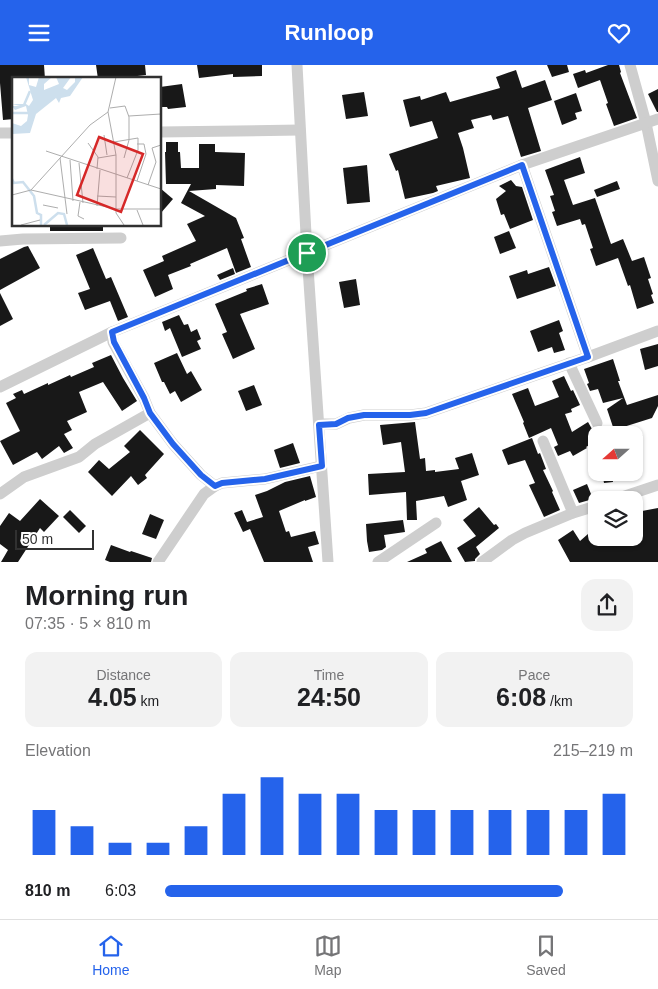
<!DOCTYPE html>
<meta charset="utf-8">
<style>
body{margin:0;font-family:Helvetica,sans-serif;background:#f2f2f2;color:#202124;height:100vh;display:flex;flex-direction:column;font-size:19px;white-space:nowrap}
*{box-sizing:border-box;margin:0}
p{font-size:16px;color:#757577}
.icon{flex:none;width:28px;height:28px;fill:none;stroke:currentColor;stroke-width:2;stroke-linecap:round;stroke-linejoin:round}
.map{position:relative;height:497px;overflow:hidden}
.drawer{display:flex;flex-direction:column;background:#fff;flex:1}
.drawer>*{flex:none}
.needle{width:32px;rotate:249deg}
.controls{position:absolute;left:588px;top:361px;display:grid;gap:10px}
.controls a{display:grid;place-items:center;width:55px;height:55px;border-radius:10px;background:#fff;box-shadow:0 1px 4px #0004;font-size:25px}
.scale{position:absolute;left:15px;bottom:12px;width:79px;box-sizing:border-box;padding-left:5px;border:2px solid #313131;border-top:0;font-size:14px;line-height:18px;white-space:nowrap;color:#313131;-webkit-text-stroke:4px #fff;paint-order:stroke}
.pin{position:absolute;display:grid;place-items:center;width:42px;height:42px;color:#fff;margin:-21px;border:2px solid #fff;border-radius:50%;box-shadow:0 1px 5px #0007}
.round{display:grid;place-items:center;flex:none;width:52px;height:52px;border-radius:15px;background:#f2f2f2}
.overview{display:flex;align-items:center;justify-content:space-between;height:85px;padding:0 25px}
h1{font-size:28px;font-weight:700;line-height:38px}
.metrics{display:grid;grid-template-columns:repeat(3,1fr);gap:8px;height:85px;padding:5px 25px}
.metrics div{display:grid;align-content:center;border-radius:12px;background:#f2f2f2;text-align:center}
.metrics b{font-size:25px;font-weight:700}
.metrics small{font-size:14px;font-weight:400}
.metrics p{font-size:14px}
.chart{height:140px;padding:10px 25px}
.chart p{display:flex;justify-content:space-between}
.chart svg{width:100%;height:90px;margin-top:5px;stroke:#2563eb;stroke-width:6}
ul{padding:0 25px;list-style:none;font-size:16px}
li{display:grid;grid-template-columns:80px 60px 1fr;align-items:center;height:38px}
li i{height:12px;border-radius:6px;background:#2563eb}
header{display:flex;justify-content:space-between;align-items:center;height:65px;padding:0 25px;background:#2563eb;color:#fff;font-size:22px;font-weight:700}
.dock{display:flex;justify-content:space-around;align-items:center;height:70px;border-top:1px solid #e0e0e0;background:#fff;font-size:14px;color:#757577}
.dock a{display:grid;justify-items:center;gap:2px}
.dock .on{color:#2563eb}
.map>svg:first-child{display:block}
.building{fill:#181818}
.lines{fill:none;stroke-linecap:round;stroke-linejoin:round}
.minor{stroke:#cecece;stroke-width:11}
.route-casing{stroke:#fff;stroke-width:10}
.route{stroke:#2563eb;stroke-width:6}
.inset-river{fill:none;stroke:#cddfed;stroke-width:2.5}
.inset-road{fill:none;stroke:#adadad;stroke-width:1}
.view{fill:#d62828;fill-opacity:0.15;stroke:#d62828;stroke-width:2.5}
.inset-edge{fill:none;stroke:#313131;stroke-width:2.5}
</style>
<header><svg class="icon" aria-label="menu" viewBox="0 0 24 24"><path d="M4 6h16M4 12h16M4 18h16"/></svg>Runloop<svg class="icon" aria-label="heart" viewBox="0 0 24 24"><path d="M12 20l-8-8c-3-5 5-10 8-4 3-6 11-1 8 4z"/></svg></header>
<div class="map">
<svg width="658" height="497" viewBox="0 0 658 497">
<rect width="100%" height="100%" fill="#fff"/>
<g class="building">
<polygon points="0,0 44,0 45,14 14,14 14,54 3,55 0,18"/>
<polygon points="96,0 145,0 146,10 120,13 120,12 98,14"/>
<polygon points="197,0 262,0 262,11 233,12 233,9 199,13"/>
<polygon points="547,0 567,0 569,7 552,12"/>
<polygon points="608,0 619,0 621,7 620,8 637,53 614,61 606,39 608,38 600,15 578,23 573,9 585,5 586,8"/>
<polygon points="516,5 522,23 545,15 552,35 528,43 541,86 521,92 508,51 493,55 491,50 471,55 474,63 458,68 463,83 470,113 436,121 438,126 433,128 405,134 398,105 396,106 389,89 438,73 432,56 410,62 403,35 420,31 421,35 446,27 450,37 500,23 496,12"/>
<polygon points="182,19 186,42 168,44 167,42 160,42 160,22"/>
<polygon points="658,24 658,47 657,47 648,29"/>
<polygon points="364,27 368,51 346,54 342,30"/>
<polygon points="576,28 582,46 575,48 577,54 562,60 554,36"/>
<polygon points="166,77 178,77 178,87 180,87 181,103 199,103 199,79 215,79 215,87 245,88 244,121 216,120 216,124 189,126 236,153 244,173 241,174 251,202 236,208 227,183 190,199 191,201 168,210 173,224 155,232 143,205 164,196 162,191 196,176 187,159 205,151 181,138 191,119 166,119 165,87 166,87"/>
<polygon points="580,92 585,108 564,115 573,140 595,133 611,179 623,174 632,196 644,192 651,213 648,214 653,229 651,230 654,238 637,244 630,220 628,221 618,193 596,201 590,184 593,183 585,159 582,160 580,154 557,161 552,147 555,146 550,131 554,130 545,105"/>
<polygon points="367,100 370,137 347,139 343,103"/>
<polygon points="511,115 516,121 522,122 533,155 510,164 504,149 501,150 496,134 506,126 499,121"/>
<polygon points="617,116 620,124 597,132 594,125"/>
<polygon points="160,123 173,134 160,149"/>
<rect x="50" y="160" width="53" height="6"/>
<polygon points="509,166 516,183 500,189 494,172"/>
<polygon points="28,181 40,203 0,225 0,194 24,182"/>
<polygon points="93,183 106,214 111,212 128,252 118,256 110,236 85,245 78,228 90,224 76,190"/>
<polygon points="549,202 556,221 517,234 509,211 527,205 528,209"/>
<polygon points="233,203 235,209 220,215 217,210"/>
<polygon points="356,214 360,240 344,243 339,217"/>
<polygon points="262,219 269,239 240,249 255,284 233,294 222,269 227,267 215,239 247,226 246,224"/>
<polygon points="0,228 13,254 0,261"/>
<polygon points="179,250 184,260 188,259 191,267 197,264 201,274 197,276 201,284 182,292 170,263 165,266 162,257"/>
<polygon points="559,255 563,266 559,268 565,285 554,288 552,282 538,287 530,266"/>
<polygon points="658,279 658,301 645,305 640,284"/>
<polygon points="177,288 187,309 191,306 202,325 181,337 175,326 170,329 164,317 162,317 154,298"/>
<polygon points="111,290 123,313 137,336 122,346 103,317 79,327 87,347 67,356 72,365 64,369 73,383 64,388 59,381 42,394 37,387 13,400 0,376 20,366 6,338 16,333 13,329 22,325 24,329 48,318 48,320 70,310 71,312 94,302 92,298"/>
<polygon points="613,294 620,316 618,316 627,340 658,330 658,341 652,353 614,365 607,344 623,333 603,338 598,324 590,326 587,319 589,318 584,304"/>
<polygon points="564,311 571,326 573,325 580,340 571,344 572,347 565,349 572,367 588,357 592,364 596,365 591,370 595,377 586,382 587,383 573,391 570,386 558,391 554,382 558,380 551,363 529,373 523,358 524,357 512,329 528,323 535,341 559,332 552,316"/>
<polygon points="254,320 262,340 246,346 238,326"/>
<polygon points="415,357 420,394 425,393 426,406 435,405 435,407 459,404 455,393 472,388 479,410 461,416 467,435 448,442 444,431 416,436 417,455 407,455 406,427 369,430 368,409 405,407 401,377 383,380 380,360"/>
<polygon points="140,365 164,389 145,410 147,413 138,420 131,411 112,431 88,407 99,395 109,404 130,387 124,381"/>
<polygon points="634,366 643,371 634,390"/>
<polygon points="532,373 538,389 540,388 546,404 543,405 553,426 552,427 560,445 544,452 529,420 535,418 525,395 508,400 502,385"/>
<polygon points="293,378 300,398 280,403 274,385"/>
<polygon points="602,408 612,408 613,417 604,418"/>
<polygon points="310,411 316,432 305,436 305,435 279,446 286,467 289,466 291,472 315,466 319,479 308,482 313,497 264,497 250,464 243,467 234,448 242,445 247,457 263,452 255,430 267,426 285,417"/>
<polygon points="587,419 593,434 579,438 573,425"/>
<polygon points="40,434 59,451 44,467 40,463 18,497 1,497 8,485 0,479 0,461 9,448 20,456"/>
<polygon points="479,442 494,460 496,459 499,463 476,482 480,489 475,494 475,496 465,497 457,483 476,471 463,455"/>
<polygon points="658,443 658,497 570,497 558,475 573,465 580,476 596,462 596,472 634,472 634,452 643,450 642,446"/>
<polygon points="70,445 86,461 79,468 63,452"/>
<polygon points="150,449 164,455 156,474 142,469"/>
<polygon points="403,455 405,467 384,470 386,482 382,485 369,487 367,476 366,459"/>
<polygon points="441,476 452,497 407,497 427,488 425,484"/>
<polygon points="111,480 130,487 131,486 152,493 151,497 110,497 105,495"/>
</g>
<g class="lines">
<g class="minor">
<polyline points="297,0 307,188 328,497"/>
<polyline points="630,0 646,58 658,116"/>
<polyline points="160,67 300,65"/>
<polyline points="0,68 14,68"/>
<polyline points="522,100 588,292"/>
<polyline points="0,176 23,174 121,173"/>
<polyline points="112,267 113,277 144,333 150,348 173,379 201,410 215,421"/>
<polyline points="569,298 597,358"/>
<polyline points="0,322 112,267 522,100 658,54"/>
<polyline points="319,359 336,359 349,353 364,350 410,350 426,348 588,292 658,266"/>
<polyline points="543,376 573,448"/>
<polyline points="0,429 24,412 79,392 95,379 150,348"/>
<polyline points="613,435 658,420"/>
<polyline points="158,497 204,429 215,421 222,418 265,414 321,401"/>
<polyline points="378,497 436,458"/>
<polyline points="482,497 512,475 525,468 573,448 596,441"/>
</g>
</g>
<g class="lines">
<g class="route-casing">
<polygon id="route" points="522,100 588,292 426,348 410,350 364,350 348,353 336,359 319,360 322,401 265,414 222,418 215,421 201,410 173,379 150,348 144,333 114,277 112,267"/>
</g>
<use href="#route" class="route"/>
</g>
<g transform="translate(12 12)">
<rect width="149" height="149" fill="#fff"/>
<path d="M14,0H17V8L24,10L27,0H40L32,7V13L47,7L44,0H59L51,11L55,13L63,5V0H71L58,19L49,21L47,26L44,21L24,37L18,56L0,57V46L9,49L15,44L16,38L14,29L3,33L0,29H8L0,27H14L17,29L21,23Z" fill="#cddfed"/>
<path class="inset-river" d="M12,28L18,14M0,36H16M0,102L2,106L11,105L22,119L25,136L29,138V148M32,148L46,136L52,137L55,148"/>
<path class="inset-road" d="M104,0L96,35L104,78V136L112,148M98,31L113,29L117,40V63L112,81M117,39L149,37M92,58L95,78M102,65L126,61V73L115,101M76,66L86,80L85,92M34,74L149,112M48,81L55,137M86,81L104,78M58,83L61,124M67,86L71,126M125,104L134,77L132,67H125M136,108L144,85L140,71L149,68M19,113L104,132H149M0,118L19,113L78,48L96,35M85,119L104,120M68,125L66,139L72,142M31,128L46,131M85,129L88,93M125,133L131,148M9,148L28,143"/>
<path class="view" d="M87,60L131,77L109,135L65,118Z"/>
<rect width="149" height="149" class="inset-edge"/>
</g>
</svg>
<div class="controls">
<a><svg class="needle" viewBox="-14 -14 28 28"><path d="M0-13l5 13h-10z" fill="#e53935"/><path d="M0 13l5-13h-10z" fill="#757577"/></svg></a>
<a><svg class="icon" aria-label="layers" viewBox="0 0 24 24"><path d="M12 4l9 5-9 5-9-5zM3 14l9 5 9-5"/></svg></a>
</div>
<div class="scale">50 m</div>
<div class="pin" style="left:307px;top:188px;background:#1e9e55"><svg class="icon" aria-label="arrive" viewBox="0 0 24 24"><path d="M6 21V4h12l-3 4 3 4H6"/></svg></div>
</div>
<section class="drawer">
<div class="overview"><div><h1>Morning run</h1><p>07:35 · 5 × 810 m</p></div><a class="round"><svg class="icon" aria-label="share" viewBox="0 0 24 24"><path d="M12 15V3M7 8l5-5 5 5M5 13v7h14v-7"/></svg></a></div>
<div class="metrics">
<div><p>Distance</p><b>4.05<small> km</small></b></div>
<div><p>Time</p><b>24:50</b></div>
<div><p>Pace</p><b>6:08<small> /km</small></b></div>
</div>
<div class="chart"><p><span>Elevation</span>215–219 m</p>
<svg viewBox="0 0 160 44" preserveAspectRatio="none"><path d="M5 44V22M15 44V30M25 44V38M35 44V38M45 44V30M55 44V14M65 44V6M75 44V14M85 44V14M95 44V22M105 44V22M115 44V22M125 44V22M135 44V22M145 44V22M155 44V14"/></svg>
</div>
<ul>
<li><b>810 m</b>6:03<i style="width:85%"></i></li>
</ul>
</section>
<nav class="dock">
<a class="on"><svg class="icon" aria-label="home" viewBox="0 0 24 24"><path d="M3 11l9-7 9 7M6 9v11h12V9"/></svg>Home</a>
<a><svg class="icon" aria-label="map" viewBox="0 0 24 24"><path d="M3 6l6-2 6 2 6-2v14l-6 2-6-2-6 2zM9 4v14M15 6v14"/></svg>Map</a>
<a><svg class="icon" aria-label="saved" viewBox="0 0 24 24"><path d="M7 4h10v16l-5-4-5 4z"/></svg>Saved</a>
</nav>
